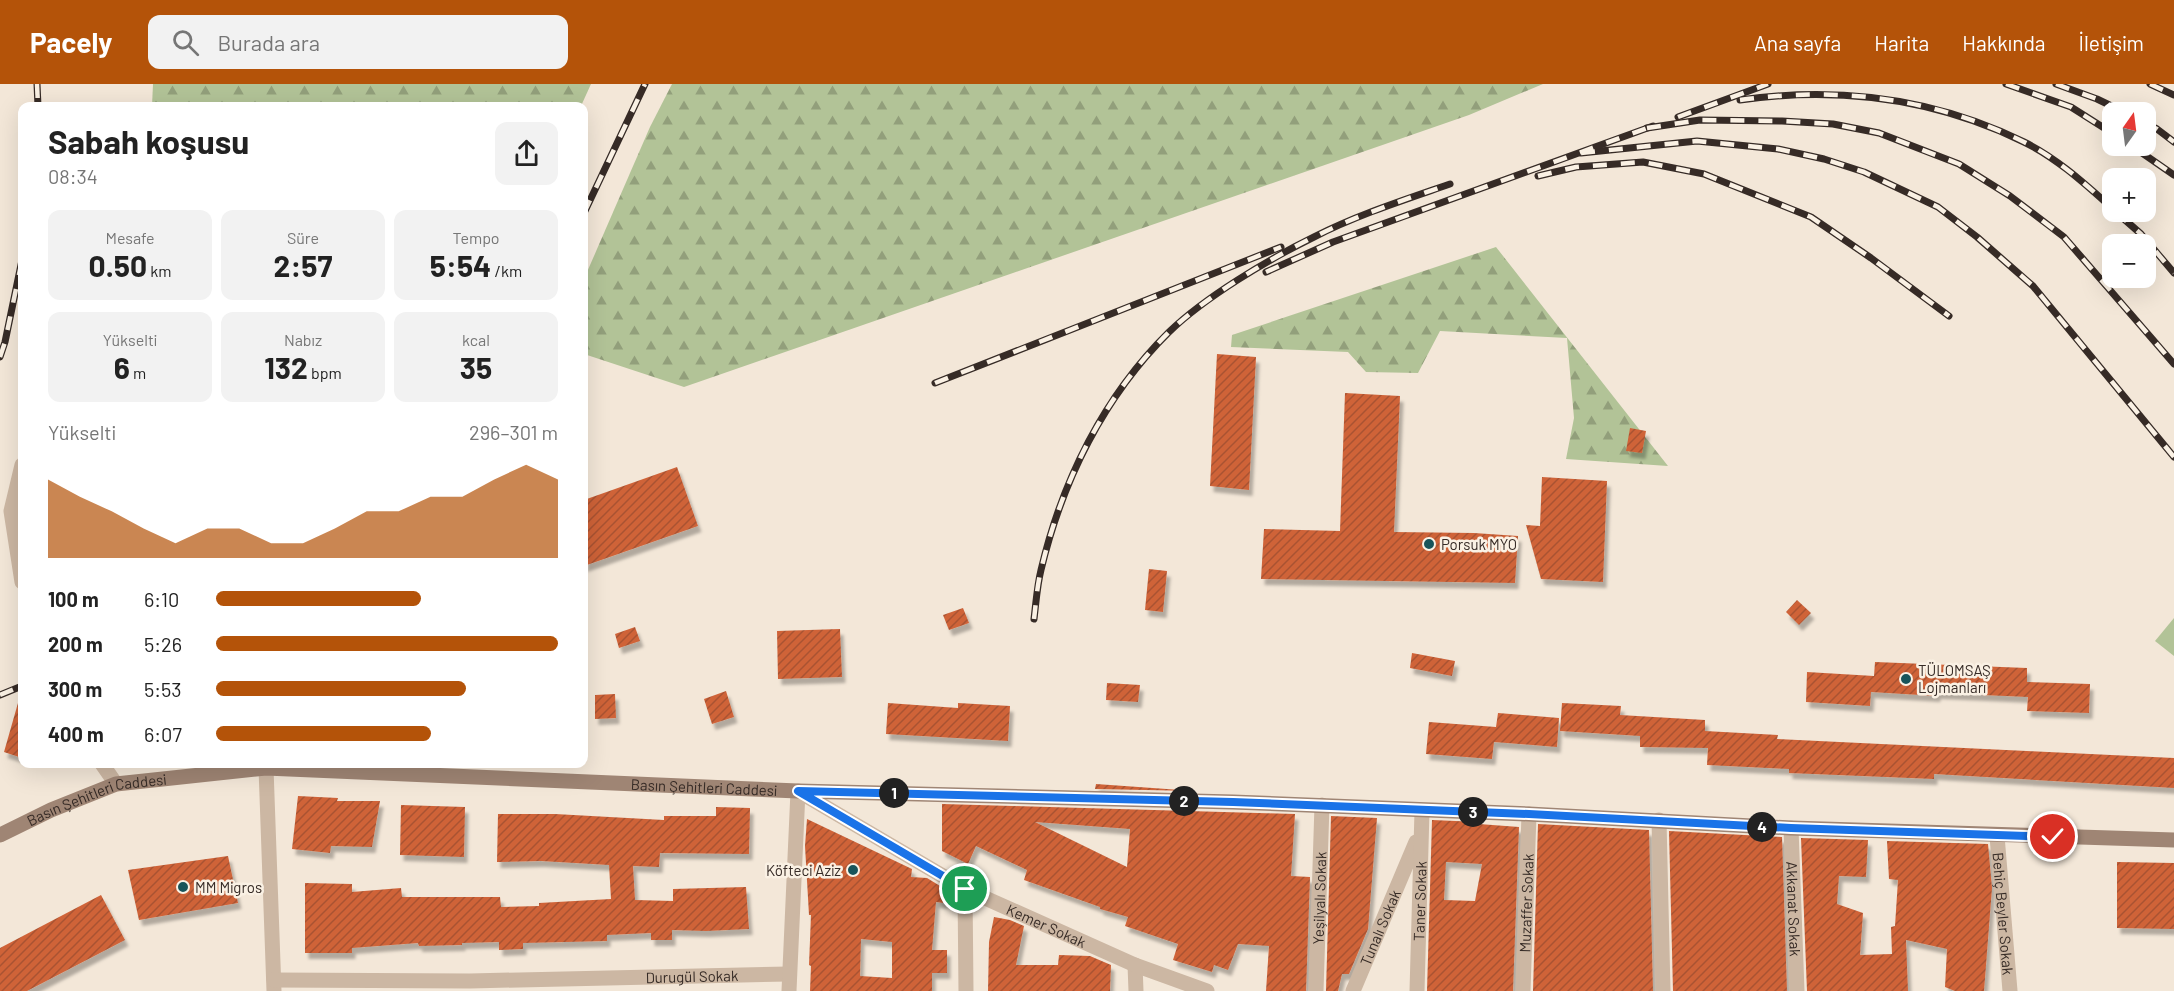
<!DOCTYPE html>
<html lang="tr">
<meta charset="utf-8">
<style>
body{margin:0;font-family:Barlow,sans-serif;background:#f2f2f2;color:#222;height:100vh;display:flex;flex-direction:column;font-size:22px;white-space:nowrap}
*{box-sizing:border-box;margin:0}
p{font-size:20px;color:#767676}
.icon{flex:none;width:33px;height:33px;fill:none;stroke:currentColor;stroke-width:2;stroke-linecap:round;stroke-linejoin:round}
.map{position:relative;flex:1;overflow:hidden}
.side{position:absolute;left:18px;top:18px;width:570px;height:666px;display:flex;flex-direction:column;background:#fff;border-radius:12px;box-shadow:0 6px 24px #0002}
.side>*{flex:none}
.needle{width:39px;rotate:14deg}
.controls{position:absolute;left:2102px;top:18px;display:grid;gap:12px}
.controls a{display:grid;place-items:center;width:54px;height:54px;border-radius:12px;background:#fff;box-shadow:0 6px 24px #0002;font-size:30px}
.pin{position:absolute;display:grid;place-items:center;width:51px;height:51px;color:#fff;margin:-26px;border:3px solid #fff;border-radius:50%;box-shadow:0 2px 6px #0007}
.km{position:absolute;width:30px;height:30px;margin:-15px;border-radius:50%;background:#222;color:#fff;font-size:16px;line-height:30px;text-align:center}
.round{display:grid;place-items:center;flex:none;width:63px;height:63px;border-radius:12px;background:#f2f2f2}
.summary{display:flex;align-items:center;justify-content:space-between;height:102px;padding:0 30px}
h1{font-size:33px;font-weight:700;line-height:45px}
.stats{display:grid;grid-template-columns:repeat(3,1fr);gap:9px;height:102px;padding:6px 30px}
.stats div{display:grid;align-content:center;border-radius:12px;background:#f2f2f2;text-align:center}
.stats b{font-size:30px;font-weight:700}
.stats small{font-size:16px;font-weight:400}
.stats p{font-size:16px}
.chart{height:168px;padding:12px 30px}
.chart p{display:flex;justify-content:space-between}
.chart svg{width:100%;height:108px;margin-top:6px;fill:#b45309;opacity:.7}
ul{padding:0 30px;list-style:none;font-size:20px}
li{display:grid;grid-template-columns:96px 72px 1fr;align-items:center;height:45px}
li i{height:15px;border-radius:8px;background:#b45309}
header{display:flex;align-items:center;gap:36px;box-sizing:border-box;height:84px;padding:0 30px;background:#b45309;color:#fff}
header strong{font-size:28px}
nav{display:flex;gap:33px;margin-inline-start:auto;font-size:21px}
.search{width:420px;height:54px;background:#f2f2f2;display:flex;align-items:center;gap:15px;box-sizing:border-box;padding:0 21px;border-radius:12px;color:#767676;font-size:22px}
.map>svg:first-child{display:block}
.forest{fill:url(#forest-firs)}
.pitch{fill:#b2c397}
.building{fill:url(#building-hatch);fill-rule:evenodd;filter:url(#shadow)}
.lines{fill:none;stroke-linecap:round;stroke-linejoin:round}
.minor{stroke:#ccb7a3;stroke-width:15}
.secondary{stroke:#9f8574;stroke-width:15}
.rail-casing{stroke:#362b26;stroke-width:7}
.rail{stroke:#faf1e4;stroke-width:4.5;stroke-dasharray:14;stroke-linecap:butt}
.route-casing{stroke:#fff;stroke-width:12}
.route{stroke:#1a73e8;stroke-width:8}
.poi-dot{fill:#18545a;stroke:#faf1e4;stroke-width:2}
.labels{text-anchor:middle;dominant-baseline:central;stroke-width:5;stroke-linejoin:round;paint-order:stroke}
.poi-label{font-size:15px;fill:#362b26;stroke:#faf1e4;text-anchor:start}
.street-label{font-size:15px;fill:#362b26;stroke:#faf1e4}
</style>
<header>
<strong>Pacely</strong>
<div class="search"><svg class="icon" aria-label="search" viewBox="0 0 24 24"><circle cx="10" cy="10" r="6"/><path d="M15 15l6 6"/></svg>Burada ara</div>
<nav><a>Ana sayfa</a><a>Harita</a><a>Hakkında</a><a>İletişim</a></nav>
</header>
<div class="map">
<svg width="2174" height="907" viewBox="0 0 2174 907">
<defs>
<pattern id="forest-firs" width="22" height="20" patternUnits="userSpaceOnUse" patternTransform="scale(1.5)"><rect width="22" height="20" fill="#b2c397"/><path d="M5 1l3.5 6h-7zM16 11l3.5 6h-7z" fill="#929f7b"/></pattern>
<pattern id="building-hatch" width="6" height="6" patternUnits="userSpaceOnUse" patternTransform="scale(1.5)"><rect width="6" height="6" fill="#cf6339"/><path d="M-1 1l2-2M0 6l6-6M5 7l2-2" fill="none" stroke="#a95230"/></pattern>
<filter id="shadow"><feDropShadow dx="3.5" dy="6" stdDeviation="1.5" flood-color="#0004"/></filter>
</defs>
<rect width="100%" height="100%" fill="#f3e7d8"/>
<g class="forest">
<polygon points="153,0 591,0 581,22 152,22"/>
<polygon points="672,0 1543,0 1469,31 684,303 584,270 584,195 650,43"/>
<polygon points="1496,163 1668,382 1566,375 1574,334 1567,254 1440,247 1418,289 1366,288 1348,268 1231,263 1232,251"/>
</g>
<polygon class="pitch" points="2174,534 2174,572 2155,557"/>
<g class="building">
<polygon points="1217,270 1256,273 1249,406 1210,402"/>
<polygon points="1345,309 1400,312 1394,448 1474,449 1518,452 1515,499 1261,495 1264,445 1340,447"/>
<polygon points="1630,344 1646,347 1642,369 1626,367"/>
<polygon points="677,383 698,442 584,482 584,416"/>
<polygon points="1542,393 1607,397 1603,498 1541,495 1526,441 1540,442"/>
<polygon points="1149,485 1167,487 1163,528 1145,526"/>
<polygon points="1797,516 1811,529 1799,541 1786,528"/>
<polygon points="963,524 969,539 949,546 943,531"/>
<polygon points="635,543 640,557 619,564 615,550"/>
<polygon points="840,545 842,593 778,595 777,547"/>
<polygon points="1412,569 1455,577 1452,592 1410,584"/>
<polygon points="1875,578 2027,584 2027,598 2090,600 2089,629 2027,627 2028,613 1937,609 1937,612 1871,608 1870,622 1806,618 1807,588 1874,592"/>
<polygon points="1107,599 1140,601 1138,618 1106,616"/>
<polygon points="726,607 734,633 712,640 704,615"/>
<polygon points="615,610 616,634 595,635 595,611"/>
<polygon points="18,619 22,619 22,674 4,668"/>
<polygon points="888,619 958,624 958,619 1010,622 1008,657 886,650"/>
<polygon points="1562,619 1621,622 1620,631 1705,636 1705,647 1778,651 1777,655 2174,674 2174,704 1934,690 1934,695 1789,689 1789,685 1707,681 1708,664 1640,663 1640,652 1560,647"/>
<polygon points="1498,629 1559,634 1557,663 1494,658 1492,675 1426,670 1429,638 1496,643"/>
<polygon points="1096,700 1195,707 1095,705"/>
<polygon points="298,712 338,714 337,717 380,717 372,763 331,762 330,769 292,765"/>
<path d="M942,720L1295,730L1291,792L1310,793L1306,907H1266L1269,862L1238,860L1228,886L1214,881L1212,888L1173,876L1178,860L1125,842L1128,833L1100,825V823L1024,796L1027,786L976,762L968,780L942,767ZM1035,738L1130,745L1127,783Z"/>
<polygon points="401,721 465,723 464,773 400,771"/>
<polygon points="716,723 750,724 749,770 660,769 659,783 633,782 635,816 673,817 673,805 746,803 749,845 706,847 672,846 672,856 651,856 651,849 607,851 607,857 523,859 523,865 499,866 499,858 462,859 462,861 419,862 418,859 352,864 352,869 305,869 305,799 352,800 352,808 401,804 402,813 500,813 501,823 539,822 539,819 611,815 609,781 541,777 497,778 498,730 555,730 664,736 664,732 716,732"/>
<polygon points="1331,732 1377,734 1368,845 1349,890 1342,890 1338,907 1326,907"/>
<path d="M807,735L912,785L911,793L927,794L945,805L944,819L936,818L932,866H947V889H932V907H810L811,882L809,881L811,831H809L805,762ZM861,855L892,858V894L860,892Z"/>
<path d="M1432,736L1479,738V740L1519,743L1513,907H1427ZM1446,778L1482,780L1475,817L1444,816Z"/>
<polygon points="1538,740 1649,746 1653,907 1533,907"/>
<polygon points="1669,747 1782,753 1787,907 1673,907"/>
<polygon points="1801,754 1868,756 1866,793 1839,792 1837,820 1863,829 1860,871 1892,870 1891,843 1895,842 1898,796 1889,795 1887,757 1988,760 1992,804 1984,907 1955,907 1945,903 1947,865 1906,856 1908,907 1807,907"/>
<polygon points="228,772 238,819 139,836 128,786"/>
<polygon points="2117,778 2174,779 2174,845 2117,844"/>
<polygon points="101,811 125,856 27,907 0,907 0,864"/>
<polygon points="994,833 1010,836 1024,842 1016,881 1058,881 1059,871 1090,872 1111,881 1110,907 988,907 989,858"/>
</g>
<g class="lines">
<g class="minor">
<polyline points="22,381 11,427 22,498"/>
<polyline points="102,680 116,700"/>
<polyline points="266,684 274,907"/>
<polyline points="1659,736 1663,907"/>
<path id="s1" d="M1791,744L1797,907"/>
<path id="s2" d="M1997,752L2010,907"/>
<polyline points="965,805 966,907"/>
<polyline points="1135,881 1136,907"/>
<path id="s3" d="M274,896L470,897L788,890"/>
<path id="s4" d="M789,907L798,707L965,805L1135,881L1207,907"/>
<path id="s5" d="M1316,907L1322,721"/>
<path id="s6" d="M1353,907L1416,758"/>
<path id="s7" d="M1417,907L1422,727"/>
<path id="s8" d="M1523,907L1529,730"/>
</g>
<path class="secondary" id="s9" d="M0,751L51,726L116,700L266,684L798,707L1233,718L1529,730L1791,744L2174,756"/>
<g class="rail-casing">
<g id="rail">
<polyline points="37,0 38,22"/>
<polyline points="2006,0 2071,23 2112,49"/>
<polyline points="2056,0 2097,15 2124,28"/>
<polyline points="2150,0 2174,11"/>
<path d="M1740,16C1840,2 1934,14 2024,58C2057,74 2085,100 2112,124"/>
<polyline points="1678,33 1768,0"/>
<polyline points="2145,39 2157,45 2174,58"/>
<polyline points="1647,44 1700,36 1782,37 1833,40 1879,49 1959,80 2010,112 2064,153 2174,280"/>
<polyline points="2132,62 2174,91"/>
<polyline points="1581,69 1697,57 1778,65 1824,75 1864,88 1938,123 1977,153 2033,202 2174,373"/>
<polyline points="1538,92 1576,83 1643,78 1704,90 1811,133 1871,174 1949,232"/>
<polyline points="2116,128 2141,150 2174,189"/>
<polyline points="584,129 645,0"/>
<polyline points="1266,188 1333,158 1653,42"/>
<polyline points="0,273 5,258 22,176"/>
<polyline points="935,299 1281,163"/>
<path d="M1034,535C1036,519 1037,502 1041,486C1062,397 1104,312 1169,248C1205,213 1269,175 1314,153C1357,131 1404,116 1450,100"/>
<polyline points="0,611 22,602"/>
</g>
</g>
<use href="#rail" class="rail"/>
</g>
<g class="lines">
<g class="route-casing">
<polyline id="route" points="965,805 798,707 1233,718 1529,730 1791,744 2053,753"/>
</g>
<use href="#route" class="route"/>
</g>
<g class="poi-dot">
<circle cx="1429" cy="460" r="6"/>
<circle cx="1906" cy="595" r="6"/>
<circle cx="853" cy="786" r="6"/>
<circle cx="183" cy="803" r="6"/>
</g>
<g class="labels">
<g class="poi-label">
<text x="1441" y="460">Porsuk MYO</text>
<text x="1918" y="586">TÜLOMSAŞ<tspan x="1918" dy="17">Lojmanları</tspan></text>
<text x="841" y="786" text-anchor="end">Köfteci Aziz</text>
<text x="195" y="803">MM Migros</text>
</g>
<g class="street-label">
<text stroke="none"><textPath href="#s9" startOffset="716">Basın Şehitleri Caddesi</textPath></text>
<text stroke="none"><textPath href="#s9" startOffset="104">Basın Şehitleri Caddesi</textPath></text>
<text stroke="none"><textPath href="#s5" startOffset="93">Yeşilyalı Sokak</textPath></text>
<text stroke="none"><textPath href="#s7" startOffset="90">Taner Sokak</textPath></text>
<text stroke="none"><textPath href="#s8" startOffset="88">Muzaffer Sokak</textPath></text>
<text stroke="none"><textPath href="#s1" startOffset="81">Akkanat Sokak</textPath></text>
<text stroke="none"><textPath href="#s2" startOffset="78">Behiç Beyler Sokak</textPath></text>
<text stroke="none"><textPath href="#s4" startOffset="483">Kemer Sokak</textPath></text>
<text stroke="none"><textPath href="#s6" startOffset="69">Tunalı Sokak</textPath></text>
<text stroke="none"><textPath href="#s3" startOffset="418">Durugül Sokak</textPath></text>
</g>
</g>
</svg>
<div class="controls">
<a><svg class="needle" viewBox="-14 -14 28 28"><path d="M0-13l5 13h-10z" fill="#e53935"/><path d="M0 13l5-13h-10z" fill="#767676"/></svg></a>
<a>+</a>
<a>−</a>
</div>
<div class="pin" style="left:965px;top:805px;background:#1e9e55"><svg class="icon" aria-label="arrive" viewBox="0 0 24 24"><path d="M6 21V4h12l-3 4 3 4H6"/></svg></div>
<div class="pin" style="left:2053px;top:753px;background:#d93025"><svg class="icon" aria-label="check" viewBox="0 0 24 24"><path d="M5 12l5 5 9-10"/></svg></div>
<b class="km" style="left:894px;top:709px">1</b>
<b class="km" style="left:1184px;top:717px">2</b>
<b class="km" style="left:1473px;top:728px">3</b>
<b class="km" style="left:1762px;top:743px">4</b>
<section class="side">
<div class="summary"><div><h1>Sabah koşusu</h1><p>08:34</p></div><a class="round"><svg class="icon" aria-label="share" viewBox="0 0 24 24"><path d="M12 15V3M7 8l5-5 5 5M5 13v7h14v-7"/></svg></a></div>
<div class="stats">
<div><p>Mesafe</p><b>0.50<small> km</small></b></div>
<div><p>Süre</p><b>2:57</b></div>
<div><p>Tempo</p><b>5:54<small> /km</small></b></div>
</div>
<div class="stats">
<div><p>Yükselti</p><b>6<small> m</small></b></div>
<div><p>Nabız</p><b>132<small> bpm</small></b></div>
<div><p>kcal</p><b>35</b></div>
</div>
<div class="chart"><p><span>Yükselti</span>296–301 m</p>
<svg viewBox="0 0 160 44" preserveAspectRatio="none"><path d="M0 44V12L10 19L20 25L30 32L40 38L50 32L60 32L70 38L80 38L90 32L100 25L110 25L120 19L130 19L140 12L150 6L160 12V44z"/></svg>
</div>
<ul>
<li><b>100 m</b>6:10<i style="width:60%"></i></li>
<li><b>200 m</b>5:26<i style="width:100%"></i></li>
<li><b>300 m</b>5:53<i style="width:73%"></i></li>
<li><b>400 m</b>6:07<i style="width:63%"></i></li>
</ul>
</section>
</div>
